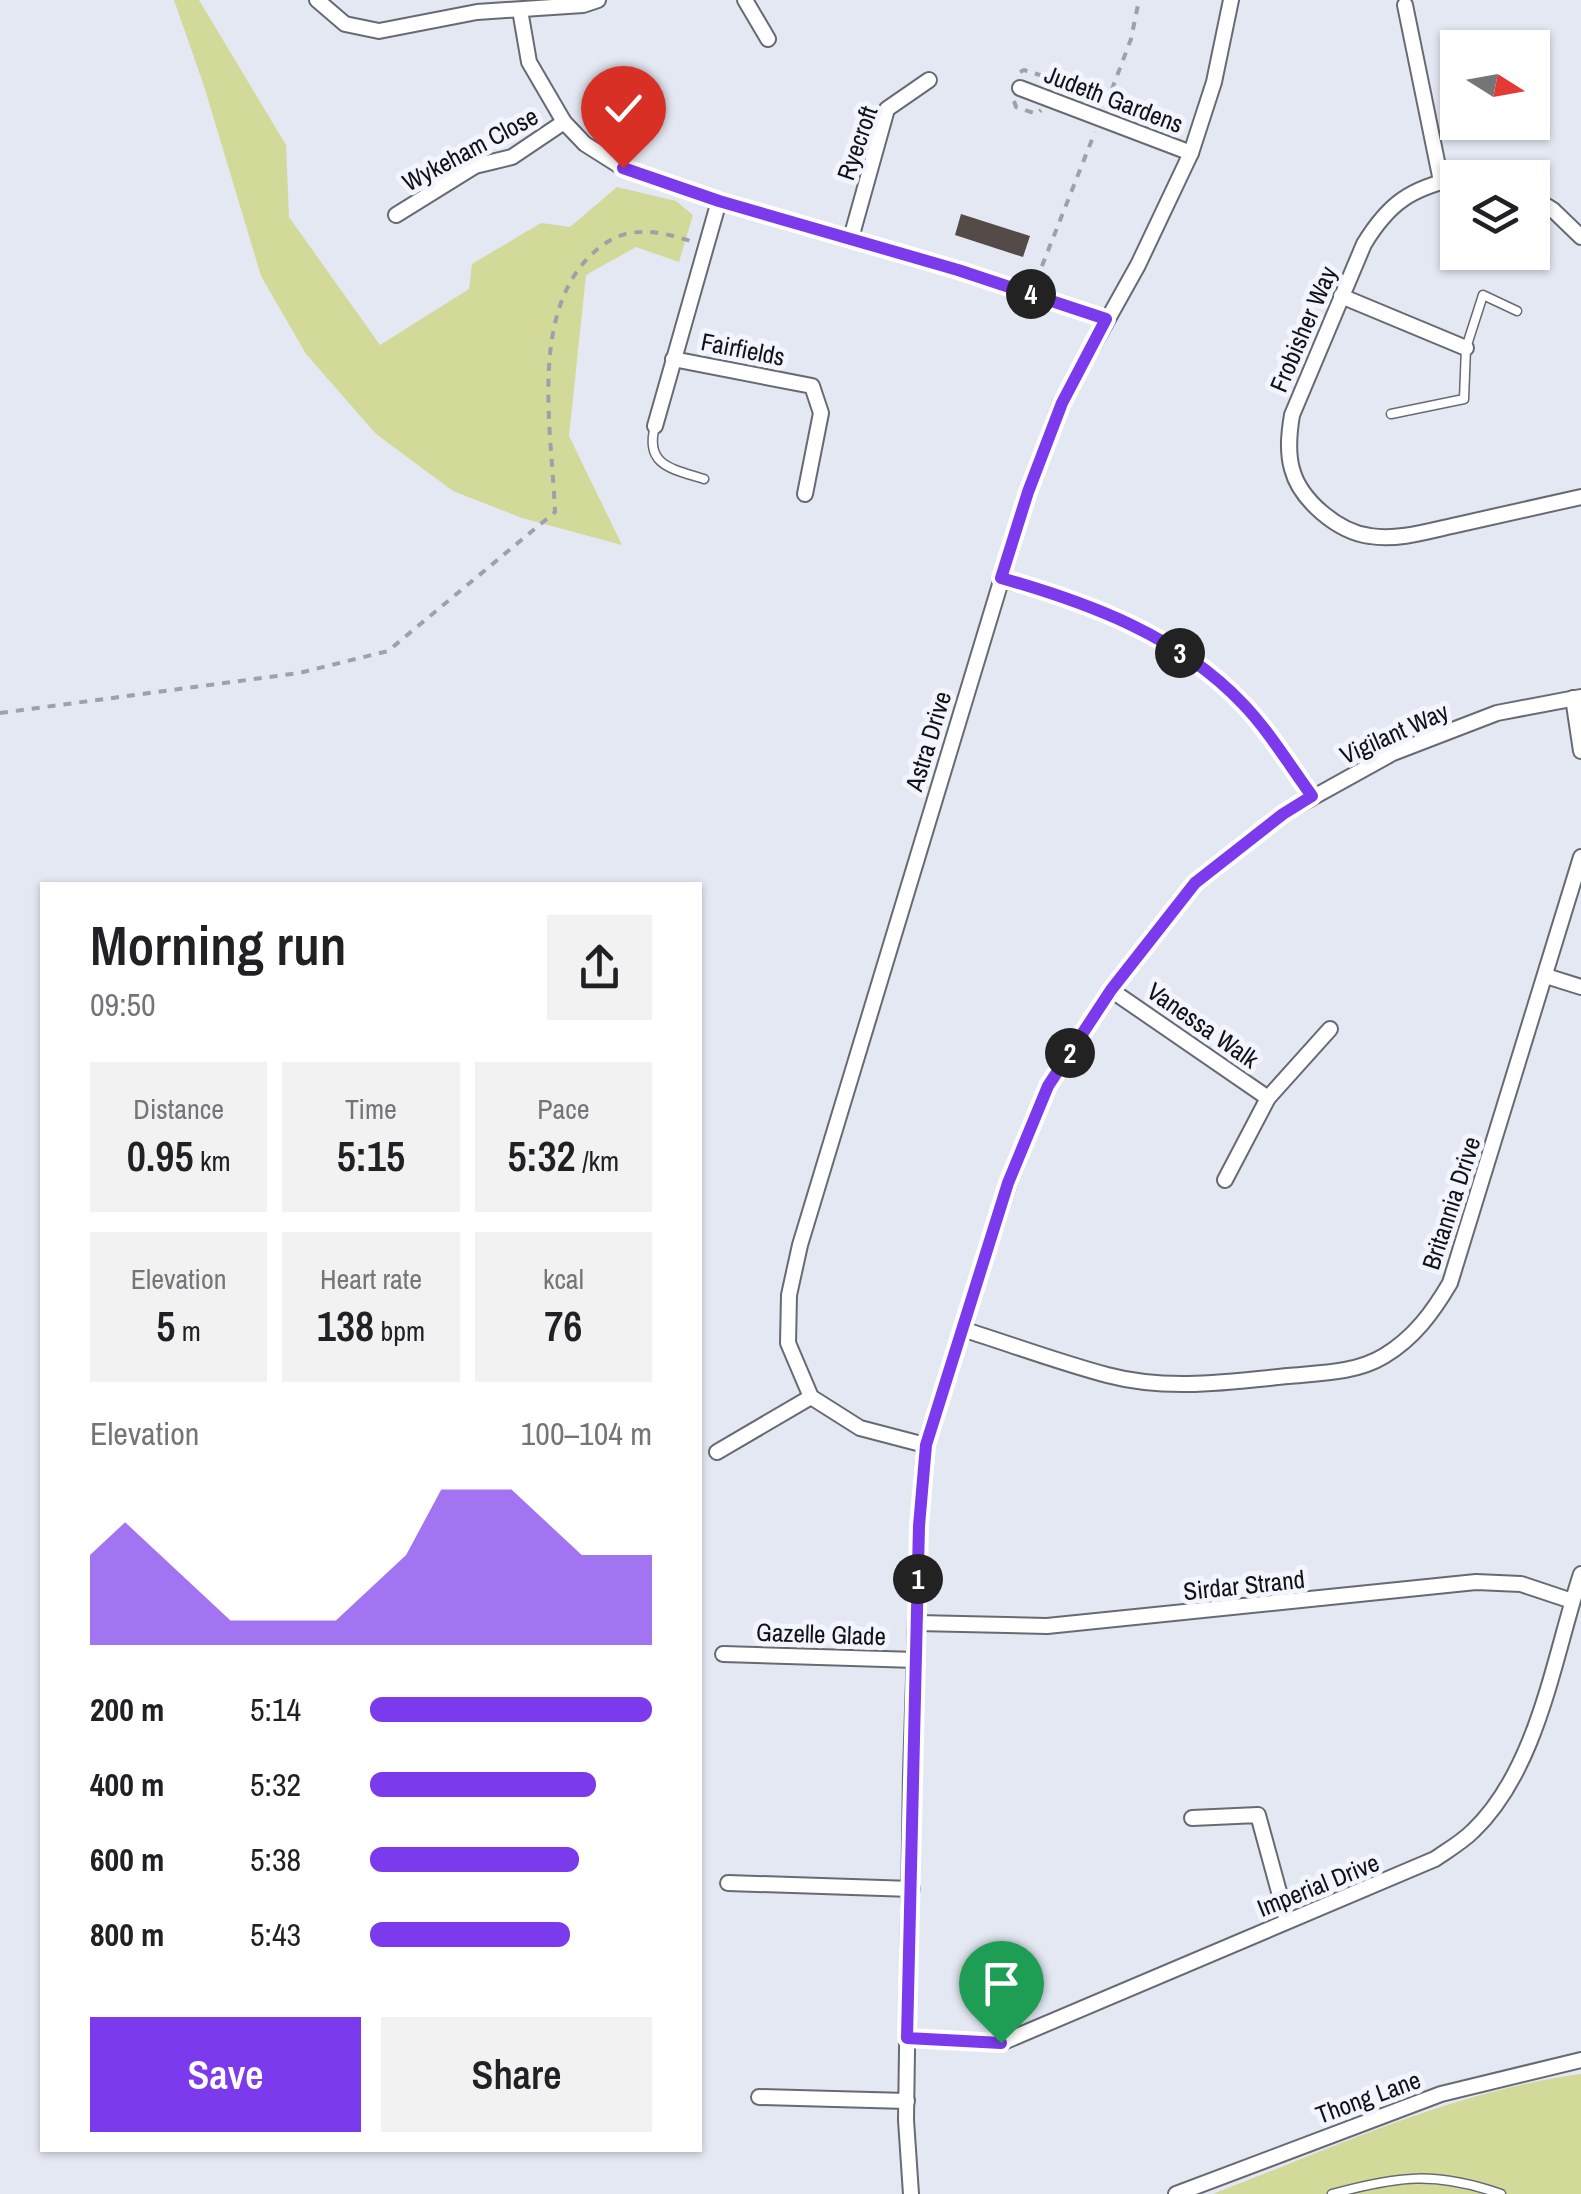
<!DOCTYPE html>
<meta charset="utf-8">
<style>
body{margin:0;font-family:"Archivo Narrow",sans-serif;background:#f2f2f2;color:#202124;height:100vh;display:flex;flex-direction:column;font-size:38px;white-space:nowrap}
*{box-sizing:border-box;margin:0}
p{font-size:32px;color:#757577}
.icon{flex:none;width:55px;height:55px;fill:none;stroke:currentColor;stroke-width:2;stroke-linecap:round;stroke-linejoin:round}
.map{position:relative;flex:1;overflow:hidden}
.panel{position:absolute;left:40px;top:882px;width:662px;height:1270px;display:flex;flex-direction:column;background:#fff;border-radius:0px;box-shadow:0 2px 8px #0004}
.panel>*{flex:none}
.needle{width:65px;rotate:101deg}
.fabs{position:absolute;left:1440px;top:30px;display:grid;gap:20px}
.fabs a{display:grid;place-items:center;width:110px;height:110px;border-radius:0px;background:#fff;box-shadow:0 2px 8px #0004;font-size:50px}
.pin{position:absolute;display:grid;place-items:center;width:85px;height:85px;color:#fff;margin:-102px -42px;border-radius:50% 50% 50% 0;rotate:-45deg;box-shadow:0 0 10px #0007}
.pin .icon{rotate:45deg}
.km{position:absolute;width:50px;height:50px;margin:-25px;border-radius:50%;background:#222;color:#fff;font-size:28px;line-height:50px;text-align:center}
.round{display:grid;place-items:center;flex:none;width:105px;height:105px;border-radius:0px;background:#f2f2f2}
.overview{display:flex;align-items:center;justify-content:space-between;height:170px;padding:0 50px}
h1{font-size:55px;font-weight:600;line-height:75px}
.stats{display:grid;grid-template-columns:repeat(3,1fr);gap:15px;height:170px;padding:10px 50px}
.stats div{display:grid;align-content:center;border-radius:0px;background:#f2f2f2;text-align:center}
.stats b{font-size:42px;font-weight:600}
.stats small{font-size:28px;font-weight:400}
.stats p{font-size:28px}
.chart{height:280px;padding:20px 50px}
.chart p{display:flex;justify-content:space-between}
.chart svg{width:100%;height:180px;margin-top:10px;fill:#7c3aed;opacity:.7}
.action{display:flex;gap:20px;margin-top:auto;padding:20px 50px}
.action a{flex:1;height:115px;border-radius:0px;background:#7c3aed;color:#fff;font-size:40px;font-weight:600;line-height:115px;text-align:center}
.action a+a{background:#f2f2f2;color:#202124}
ul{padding:0 50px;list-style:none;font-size:32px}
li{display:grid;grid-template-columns:160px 120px 1fr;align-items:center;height:75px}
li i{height:25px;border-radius:12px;background:#7c3aed}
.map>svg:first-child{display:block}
.green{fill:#d2d999}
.building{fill:#544a48}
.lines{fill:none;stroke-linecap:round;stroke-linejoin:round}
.service-casing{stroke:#676a73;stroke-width:11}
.minor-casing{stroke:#676a73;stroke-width:18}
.path{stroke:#9ea1a9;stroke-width:4;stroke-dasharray:8 8;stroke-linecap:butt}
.service{stroke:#fff;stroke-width:8}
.minor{stroke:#fff;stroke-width:14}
.route-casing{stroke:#fff;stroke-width:20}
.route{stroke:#7c3aed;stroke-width:12}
.labels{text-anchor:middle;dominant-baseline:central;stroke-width:10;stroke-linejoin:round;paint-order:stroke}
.street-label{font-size:25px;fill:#111215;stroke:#f2f5fd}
</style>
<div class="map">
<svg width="1581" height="2194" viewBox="0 0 1581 2194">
<rect width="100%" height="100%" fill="#e4e8f2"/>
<g class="green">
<polygon points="174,0 199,0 286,145 289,217 380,345 469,289 472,264 541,223 570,227 617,187 676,201 693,215 679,262 636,247 586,275 569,436 622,545 522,518 453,491 376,434 306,354 261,276 204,86"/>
<path d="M1581,2074V2194H1213C1332,2148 1453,2091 1581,2074Z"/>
</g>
<polygon class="building" points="961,214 1030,236 1023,257 955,235"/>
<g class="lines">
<g class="service-casing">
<g id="service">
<polyline points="1391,414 1464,399 1466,348 1483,295 1517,311"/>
<path d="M655,426C644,466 673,469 704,479"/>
<path d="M1332,2194C1398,2176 1435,2171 1501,2194"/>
</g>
</g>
<g class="minor-casing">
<g id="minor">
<polyline points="317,0 345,24 379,31 477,12 583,5 598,0"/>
<polyline points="745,0 768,39"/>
<polyline points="1405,5 1441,181"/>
<polyline points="520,10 529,62 564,122 585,144 623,168 719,201 959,270 1106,319"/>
<polyline points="1020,88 1191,153"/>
<path d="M1458,178C1411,188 1389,203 1364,244L1292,415C1289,433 1287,451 1292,469C1300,500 1338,532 1370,536C1399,541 1432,530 1461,524C1501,515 1541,506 1581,497"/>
<polyline points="1532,197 1553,210 1581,237"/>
<polyline points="396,215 475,166 512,157 564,122"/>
<polyline points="851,238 887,109 929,80"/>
<polyline points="1341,296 1466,348"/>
<polyline points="673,359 812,386 821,413 805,494"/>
<polyline points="655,426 719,201"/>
<path d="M1001,579C1089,603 1179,636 1243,704C1269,731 1290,766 1313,796"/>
<polyline points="1573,698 1581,751"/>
<polyline points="1546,976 1581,987"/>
<polyline points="1111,990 1268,1098"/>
<polyline points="1225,1180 1268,1098 1330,1029"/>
<path d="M962,1329C1010,1344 1058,1362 1107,1375C1167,1391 1228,1382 1288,1376C1320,1373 1356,1373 1384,1356C1414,1338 1433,1312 1450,1283L1581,857"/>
<polyline points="925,1445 860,1428 811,1397 788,1343 789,1295 800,1245 1028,492 1061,403 1138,265 1191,153 1214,82 1231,0"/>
<polyline points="717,1452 811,1397"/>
<polyline points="917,1623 1047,1626 1476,1582 1521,1584 1572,1601"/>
<polyline points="723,1654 916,1660"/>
<polyline points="1192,1818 1258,1815 1287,1921"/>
<polyline points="728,1883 912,1889"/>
<path d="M907,2038L1001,2043L1435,1859C1448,1850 1462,1842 1473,1831C1538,1769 1554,1656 1581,1574"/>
<polyline points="759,2097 907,2101"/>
<polyline points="911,2194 906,2120 911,1773 919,1525 925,1445 1009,1183 1048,1086 1111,990 1195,883 1283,814 1393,753 1497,713 1581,697"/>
<polyline points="1176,2194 1441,2094 1581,2060"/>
</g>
</g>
<g class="path">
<polyline points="1020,72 1024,70 1043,76 1045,81"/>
<polyline points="1014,101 1016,107 1037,114 1041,110"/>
<polyline points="1106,105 1131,39 1139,0"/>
<polyline points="1036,281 1095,132"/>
<path d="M0,713L299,673L388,651L555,512C552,433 530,321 587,259C602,243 620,232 641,232C659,231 677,237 694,242"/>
</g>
<use href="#service" class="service"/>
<use href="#minor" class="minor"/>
</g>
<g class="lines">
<g class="route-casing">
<path id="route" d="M623,168L719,201L958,270L1106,319L1062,403L1028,492L1001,578C1089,603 1179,636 1243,704C1269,731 1290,766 1312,796L1283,814L1195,883L1111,990L1048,1086L1008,1183L926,1445L919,1526L907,2038L1001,2043"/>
</g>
<use href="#route" class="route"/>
</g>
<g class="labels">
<g class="street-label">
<text transform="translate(1114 99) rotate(21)">Judeth Gardens</text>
<text transform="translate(857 143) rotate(-71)">Ryecroft</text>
<text transform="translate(470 149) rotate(-28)">Wykeham Close</text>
<text transform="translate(1303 329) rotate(-67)">Frobisher Way</text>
<text transform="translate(743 349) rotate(11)">Fairfields</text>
<text transform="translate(1394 733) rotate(-24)">Vigilant Way</text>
<text transform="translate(928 741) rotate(-73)">Astra Drive</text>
<text transform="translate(1203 1025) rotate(35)">Vanessa Walk</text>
<text transform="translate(1451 1203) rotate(-72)">Britannia Drive</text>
<text transform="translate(1244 1585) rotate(-6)">Sirdar Strand</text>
<text transform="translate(821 1634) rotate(2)">Gazelle Glade</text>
<text transform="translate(1318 1885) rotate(-22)">Imperial Drive</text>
<text transform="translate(1368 2097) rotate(-20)">Thong Lane</text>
</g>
</g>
</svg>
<div class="fabs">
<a><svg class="needle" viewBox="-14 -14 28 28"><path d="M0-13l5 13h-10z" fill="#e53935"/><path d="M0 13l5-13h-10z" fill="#757577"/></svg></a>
<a><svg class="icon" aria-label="layers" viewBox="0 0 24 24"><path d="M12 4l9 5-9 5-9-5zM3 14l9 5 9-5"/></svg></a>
</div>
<div class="pin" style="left:1001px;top:2043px;background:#1e9e55"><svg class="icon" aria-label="arrive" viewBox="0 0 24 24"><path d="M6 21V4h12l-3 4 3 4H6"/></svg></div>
<div class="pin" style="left:623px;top:168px;background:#d93025"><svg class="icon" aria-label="check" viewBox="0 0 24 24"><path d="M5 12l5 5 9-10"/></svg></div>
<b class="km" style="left:918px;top:1579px">1</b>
<b class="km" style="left:1070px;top:1053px">2</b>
<b class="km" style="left:1180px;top:653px">3</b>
<b class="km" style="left:1031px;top:294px">4</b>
<section class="panel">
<div class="overview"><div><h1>Morning run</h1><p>09:50</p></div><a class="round"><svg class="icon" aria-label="share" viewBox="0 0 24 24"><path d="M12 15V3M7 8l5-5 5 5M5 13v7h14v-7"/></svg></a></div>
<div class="stats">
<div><p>Distance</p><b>0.95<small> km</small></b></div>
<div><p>Time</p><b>5:15</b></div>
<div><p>Pace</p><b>5:32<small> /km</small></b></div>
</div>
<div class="stats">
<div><p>Elevation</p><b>5<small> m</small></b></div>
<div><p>Heart rate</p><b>138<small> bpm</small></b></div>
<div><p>kcal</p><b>76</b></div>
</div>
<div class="chart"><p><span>Elevation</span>100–104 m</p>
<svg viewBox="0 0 160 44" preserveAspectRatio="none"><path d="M0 44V22L10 14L20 22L30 30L40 38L50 38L60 38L70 38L80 30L90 22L100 6L110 6L120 6L130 14L140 22L150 22L160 22V44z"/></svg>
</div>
<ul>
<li><b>200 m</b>5:14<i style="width:100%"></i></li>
<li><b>400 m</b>5:32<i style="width:80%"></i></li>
<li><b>600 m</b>5:38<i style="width:74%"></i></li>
<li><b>800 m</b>5:43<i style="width:71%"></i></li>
</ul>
<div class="action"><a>Save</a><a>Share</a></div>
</section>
</div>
